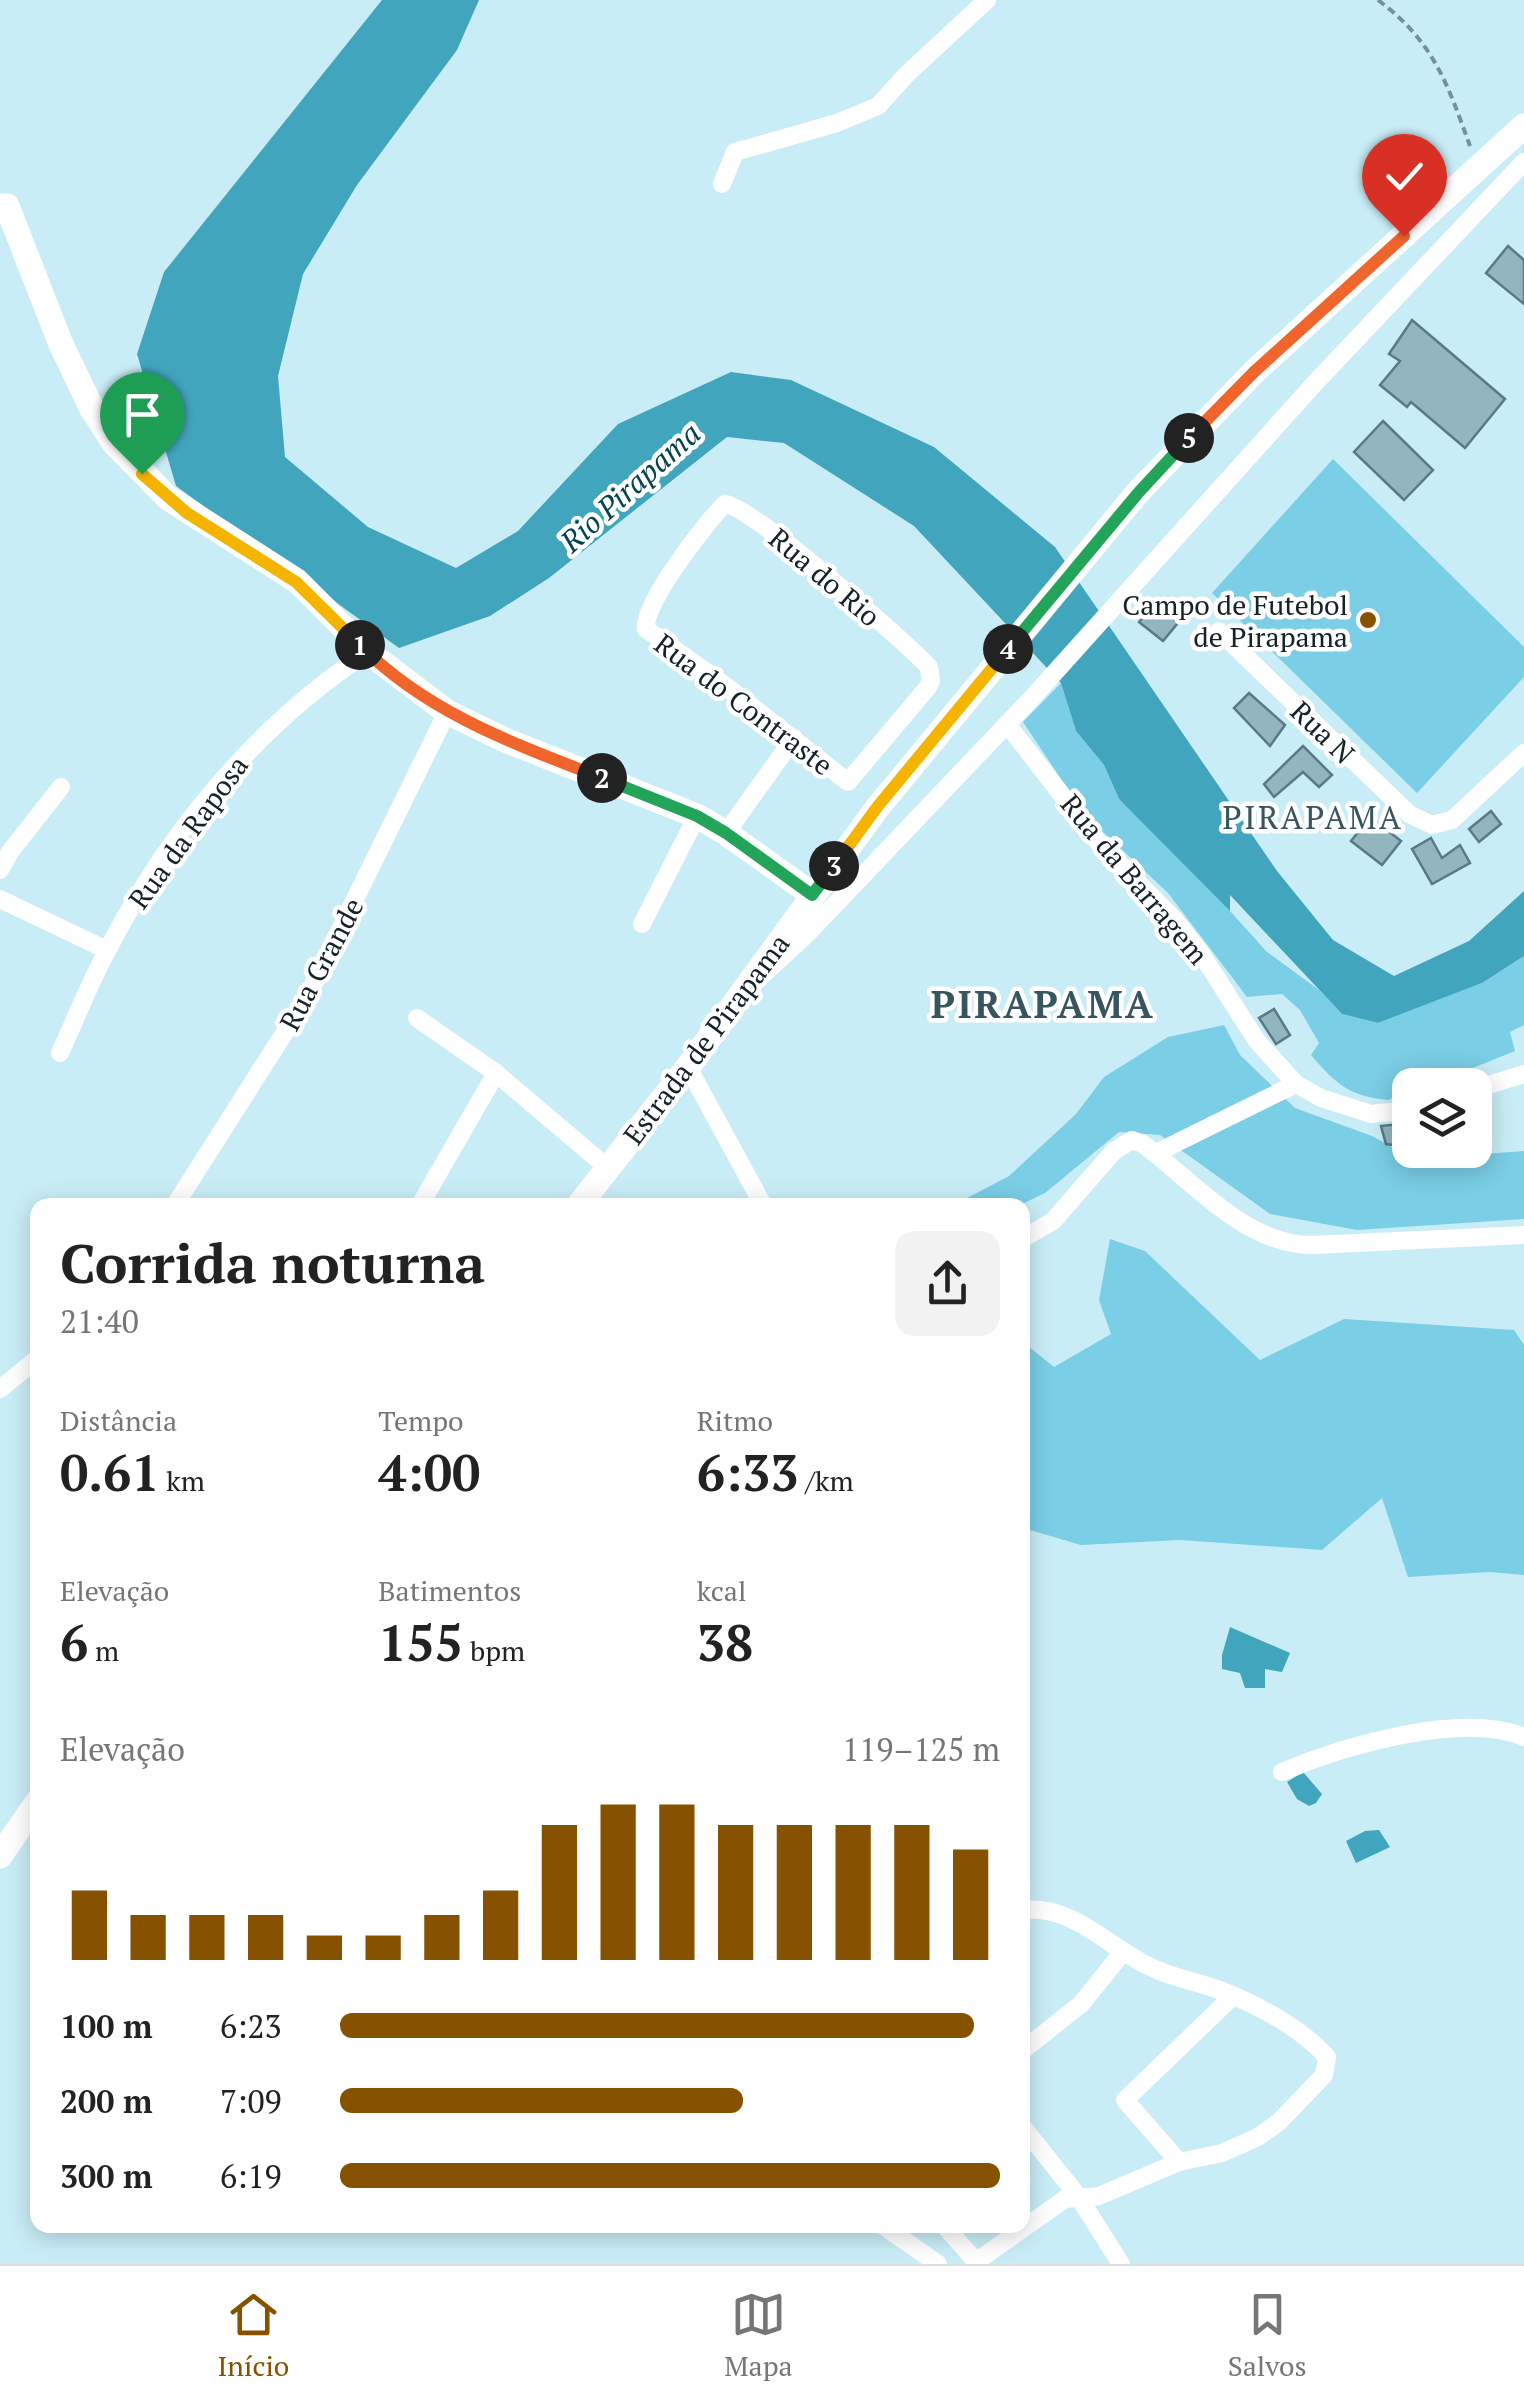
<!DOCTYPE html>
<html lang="pt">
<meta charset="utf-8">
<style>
body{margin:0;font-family:"PT Serif",serif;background:#f2f2f2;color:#222;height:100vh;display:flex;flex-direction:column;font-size:38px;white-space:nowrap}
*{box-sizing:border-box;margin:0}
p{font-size:32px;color:#767676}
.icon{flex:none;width:55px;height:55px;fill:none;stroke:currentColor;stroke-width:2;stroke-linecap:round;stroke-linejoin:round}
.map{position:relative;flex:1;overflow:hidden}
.drawer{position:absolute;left:30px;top:1198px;width:1000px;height:1035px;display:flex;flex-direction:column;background:#fff;border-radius:20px;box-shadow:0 5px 25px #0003}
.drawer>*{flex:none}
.controls{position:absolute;left:1392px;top:1068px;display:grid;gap:20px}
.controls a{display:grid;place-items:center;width:100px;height:100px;border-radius:20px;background:#fff;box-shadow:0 5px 25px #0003;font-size:50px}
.pin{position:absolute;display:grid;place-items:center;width:85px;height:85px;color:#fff;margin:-102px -42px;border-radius:50% 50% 50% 0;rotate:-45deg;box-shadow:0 0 10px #0007}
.pin .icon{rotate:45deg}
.km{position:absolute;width:50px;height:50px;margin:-25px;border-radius:50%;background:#222;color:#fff;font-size:28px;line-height:50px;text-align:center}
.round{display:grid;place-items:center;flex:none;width:105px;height:105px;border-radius:20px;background:#f2f2f2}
.headline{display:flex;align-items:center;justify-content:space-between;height:170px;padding:0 30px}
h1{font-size:55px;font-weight:700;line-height:75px}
.metrics{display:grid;grid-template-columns:repeat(3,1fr);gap:15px;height:170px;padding:10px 30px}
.metrics div{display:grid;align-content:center}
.metrics b{font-size:50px;font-weight:700}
.metrics small{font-size:28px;font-weight:400}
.metrics p{font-size:28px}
.chart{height:280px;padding:20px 30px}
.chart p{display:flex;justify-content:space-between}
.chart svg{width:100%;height:180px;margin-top:10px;stroke:#875200;stroke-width:6}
ul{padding:0 30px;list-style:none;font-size:32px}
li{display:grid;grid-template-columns:160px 120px 1fr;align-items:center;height:75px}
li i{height:25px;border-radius:12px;background:#875200}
.dock{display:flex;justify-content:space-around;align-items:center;height:140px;border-top:2px solid #e0e0e0;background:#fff;font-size:28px;color:#767676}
.dock a{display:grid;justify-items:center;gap:5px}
.dock .current{color:#875200}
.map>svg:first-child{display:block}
.green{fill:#7acee6}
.water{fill:#42a5be}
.building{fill:#93b5bf;stroke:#597a83;stroke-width:2.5}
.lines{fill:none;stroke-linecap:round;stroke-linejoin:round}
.path{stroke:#779097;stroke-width:4;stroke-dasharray:8 5;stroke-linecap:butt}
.street{stroke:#fff;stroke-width:18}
.secondary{stroke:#fff;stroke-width:25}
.split-1-casing{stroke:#fff;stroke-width:20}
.split-2-casing{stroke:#fff;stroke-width:20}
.split-3-casing{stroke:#fff;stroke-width:20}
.split-4-casing{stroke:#fff;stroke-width:20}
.split-5-casing{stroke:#fff;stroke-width:20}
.split-6-casing{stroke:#fff;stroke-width:20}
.split-1{stroke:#f5b400;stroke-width:12}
.split-2{stroke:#f0652b;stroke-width:12}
.split-3{stroke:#22a559;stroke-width:12}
.split-4{stroke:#f5b400;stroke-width:12}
.split-5{stroke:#22a559;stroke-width:12}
.split-6{stroke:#f0652b;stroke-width:12}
.poi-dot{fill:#875200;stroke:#fff;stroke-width:4}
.labels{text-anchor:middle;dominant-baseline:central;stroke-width:9;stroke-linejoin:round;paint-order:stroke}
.street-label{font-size:28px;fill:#152226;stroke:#fff}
.poi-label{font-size:28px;fill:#152226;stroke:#fff;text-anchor:end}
.water-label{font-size:30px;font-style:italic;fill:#054350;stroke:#fff}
.quarter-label{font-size:32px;letter-spacing:2.5px;fill:#36555e;stroke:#fff}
.district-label{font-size:38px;font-weight:bold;letter-spacing:2.5px;fill:#36555e;stroke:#fff}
</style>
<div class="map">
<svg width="1524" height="2264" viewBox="0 0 1524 2264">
<rect width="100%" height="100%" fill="#c9edf7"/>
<g class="green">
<polygon points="1333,459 1524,647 1524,677 1417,793 1212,593"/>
<path d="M1061,683L1076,731L1104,765L1119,799L1194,871L1266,951L1319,990L1342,1014L1378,1023L1482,983L1524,956V1025L1510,1032L1515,1051L1448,1078L1414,1082L1389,1100C1349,1096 1337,1085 1311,1055L1319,1043L1300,1010L1282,994L1247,997L1168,893L1102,831L1067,788L1023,722Z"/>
<polygon points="1224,1025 1240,1055 1295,1108 1372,1136 1414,1159 1524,1151 1524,1219 1357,1230 1270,1214 1160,1135 1119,1132 1045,1193 1020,1205 954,1205 1009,1176 1076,1114 1104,1077 1168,1037"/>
<polygon points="1110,1239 1145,1251 1260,1360 1344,1319 1514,1330 1524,1345 1524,1575 1490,1572 1408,1577 1382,1498 1322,1550 1180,1540 1081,1545 1023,1528 1023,1342 1054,1367 1111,1334 1099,1300"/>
</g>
<g class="water">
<polygon points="382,0 479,0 457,50 357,185 303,274 278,376 285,457 368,527 456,568 518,531 618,424 731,372 791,380 934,447 1055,547 1277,871 1333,940 1394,976 1469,941 1524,891 1524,956 1482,983 1378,1023 1342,1014 1230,895 1230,911 1119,799 1104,765 1076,731 1061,683 914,526 784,443 727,437 549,578 490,616 399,648 176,486 137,354 164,272"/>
<polygon points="1230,1627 1290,1653 1282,1672 1265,1669 1265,1688 1245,1688 1240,1673 1222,1669 1222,1655"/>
<polygon points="1303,1772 1322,1794 1316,1803 1309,1806 1297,1799 1287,1782"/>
<polygon points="1379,1830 1390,1847 1356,1863 1346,1841 1365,1831"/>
</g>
<g class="building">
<polygon points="1508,246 1524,260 1524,304 1486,273"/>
<polygon points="1412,320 1505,399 1465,448 1411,402 1407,407 1380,385 1400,361 1389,354"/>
<polygon points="1383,421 1433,470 1404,500 1354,452"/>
<polygon points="1160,598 1182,618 1163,641 1139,622"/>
<polygon points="1249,693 1285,725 1270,746 1234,708"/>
<polygon points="1303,746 1332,775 1319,787 1303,772 1274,797 1264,784"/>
<polygon points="1491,811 1501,824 1479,842 1469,829"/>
<polygon points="1370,817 1401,841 1382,865 1351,841"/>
<polygon points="1431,838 1442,858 1460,845 1470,863 1432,884 1412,849"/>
<polygon points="1274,1009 1290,1035 1276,1044 1259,1018"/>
<polygon points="1410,1123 1410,1147 1386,1144 1381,1126"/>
</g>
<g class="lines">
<path class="path" d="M1378,0C1434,42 1447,83 1470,146"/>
<g class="street">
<polyline points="722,184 735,152 837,123 878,106 906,75 987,0"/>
<path d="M725,504C750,505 905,641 929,667L931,681L928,687L848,782L722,683L646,629C642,605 706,522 725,504Z"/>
<polyline points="1219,631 1409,814 1432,825 1452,820 1524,753"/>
<polyline points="1007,724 1099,843 1174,919 1200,952 1257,1041 1296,1084 1321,1098 1371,1114 1410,1110"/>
<polyline points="726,833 794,738"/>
<polyline points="0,870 10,852 61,787"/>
<polyline points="0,899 107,950"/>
<polyline points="642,924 697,816"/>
<polyline points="766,972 806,935 1031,699 1315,383 1524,162"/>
<polyline points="417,1018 496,1073 609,1169"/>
<path d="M60,1053C76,1018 90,982 108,949C169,831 257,725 368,652"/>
<polyline points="688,1067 763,1205"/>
<polyline points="1475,1089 1524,1074"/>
<polyline points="1156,1153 1296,1084"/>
<polyline points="175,1205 306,999 447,712"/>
<polyline points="420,1205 496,1073"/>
<path d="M1022,1239L1053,1221L1114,1151L1132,1140L1143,1144C1193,1181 1246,1246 1313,1245L1524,1235"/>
<polyline points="0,1389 38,1358"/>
<path d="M1282,1772C1343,1746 1462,1711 1524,1737"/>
<polyline points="1022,2051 1081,2004 1123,1952"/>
<polyline points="1022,2126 1078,2196 1121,2264"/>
<polyline points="1179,2162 1125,2100 1233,1996"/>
<polyline points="882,2225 938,2264"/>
<polyline points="944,2225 978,2264"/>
<path d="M977,2261L1065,2199L1099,2196L1179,2162L1222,2153L1258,2137L1279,2122L1324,2075L1327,2057C1301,2028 1258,2005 1222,1991C1200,1982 1176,1979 1155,1969C1108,1949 1077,1905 1022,1910"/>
</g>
<g class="secondary">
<polyline points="0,206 7,206 60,342 92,409 114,443 168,498 297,581 368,652 447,712 505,740 697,816 726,833 813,895"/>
<polyline points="579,1205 688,1067 878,807 1139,491 1255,371 1524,126"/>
<polyline points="0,1856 38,1801"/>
</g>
</g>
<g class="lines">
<g class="split-1-casing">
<polyline id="split-1" points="142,474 187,513 296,582 360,645"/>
</g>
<g class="split-2-casing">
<path id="split-2" d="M360,645C427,713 515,744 602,778"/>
</g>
<g class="split-3-casing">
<polyline id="split-3" points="602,778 697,816 726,833 812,895 834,866"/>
</g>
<g class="split-4-casing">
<polyline id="split-4" points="834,866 878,806 1008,649"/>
</g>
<g class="split-5-casing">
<polyline id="split-5" points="1008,649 1139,492 1189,438"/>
</g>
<g class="split-6-casing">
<polyline id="split-6" points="1189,438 1254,372 1404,236"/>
</g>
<use href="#split-1" class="split-1"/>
<use href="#split-2" class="split-2"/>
<use href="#split-3" class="split-3"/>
<use href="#split-4" class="split-4"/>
<use href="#split-5" class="split-5"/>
<use href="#split-6" class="split-6"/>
</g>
<circle class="poi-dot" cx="1368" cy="620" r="10"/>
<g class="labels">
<g class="street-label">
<text transform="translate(825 577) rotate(40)">Rua do Rio</text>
<text transform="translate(744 704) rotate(37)">Rua do Contraste</text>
<text transform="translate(1323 732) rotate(44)">Rua N</text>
<text transform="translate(188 832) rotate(-54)">Rua da Raposa</text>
<text transform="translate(1135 879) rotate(50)">Rua da Barragem</text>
<text transform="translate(321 964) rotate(-62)">Rua Grande</text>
<text transform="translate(706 1039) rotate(-53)">Estrada de Pirapama</text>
</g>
<g class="poi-label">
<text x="1348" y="604">Campo de Futebol<tspan x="1348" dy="32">de Pirapama</tspan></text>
</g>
<g class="water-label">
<text transform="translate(630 487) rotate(-42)">Rio Pirapama</text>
</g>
<g class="quarter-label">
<text x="1313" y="817">PIRAPAMA</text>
</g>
<g class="district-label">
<text x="1043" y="1004">PIRAPAMA</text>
</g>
</g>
</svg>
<div class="controls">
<a><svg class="icon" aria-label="layers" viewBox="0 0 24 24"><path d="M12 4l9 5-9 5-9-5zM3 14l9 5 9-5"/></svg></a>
</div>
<div class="pin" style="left:142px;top:474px;background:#1e9e55"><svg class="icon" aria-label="arrive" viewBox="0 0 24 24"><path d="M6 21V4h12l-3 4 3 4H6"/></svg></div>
<div class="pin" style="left:1404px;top:236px;background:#d93025"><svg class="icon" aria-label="check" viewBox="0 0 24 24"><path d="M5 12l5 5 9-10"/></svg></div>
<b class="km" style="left:360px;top:645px">1</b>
<b class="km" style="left:602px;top:778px">2</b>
<b class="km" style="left:834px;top:866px">3</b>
<b class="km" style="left:1008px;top:649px">4</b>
<b class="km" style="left:1189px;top:438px">5</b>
<section class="drawer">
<div class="headline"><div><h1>Corrida noturna</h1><p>21:40</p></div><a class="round"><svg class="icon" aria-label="share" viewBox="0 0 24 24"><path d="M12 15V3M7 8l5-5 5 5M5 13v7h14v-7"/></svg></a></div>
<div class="metrics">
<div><p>Distância</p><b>0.61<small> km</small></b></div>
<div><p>Tempo</p><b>4:00</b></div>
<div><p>Ritmo</p><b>6:33<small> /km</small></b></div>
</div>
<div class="metrics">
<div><p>Elevação</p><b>6<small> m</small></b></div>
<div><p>Batimentos</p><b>155<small> bpm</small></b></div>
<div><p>kcal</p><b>38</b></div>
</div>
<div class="chart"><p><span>Elevação</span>119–125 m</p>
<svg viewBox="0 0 160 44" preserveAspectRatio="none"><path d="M5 44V27M15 44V33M25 44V33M35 44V33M45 44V38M55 44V38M65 44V33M75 44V27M85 44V11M95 44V6M105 44V6M115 44V11M125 44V11M135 44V11M145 44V11M155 44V17"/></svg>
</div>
<ul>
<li><b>100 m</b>6:23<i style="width:96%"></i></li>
<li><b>200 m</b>7:09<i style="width:61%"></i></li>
<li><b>300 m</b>6:19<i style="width:100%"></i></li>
</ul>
</section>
</div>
<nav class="dock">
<a class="current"><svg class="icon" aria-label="home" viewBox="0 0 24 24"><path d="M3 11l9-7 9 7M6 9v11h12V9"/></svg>Início</a>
<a><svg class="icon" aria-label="map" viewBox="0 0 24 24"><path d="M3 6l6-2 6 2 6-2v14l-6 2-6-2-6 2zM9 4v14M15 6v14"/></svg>Mapa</a>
<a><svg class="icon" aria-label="saved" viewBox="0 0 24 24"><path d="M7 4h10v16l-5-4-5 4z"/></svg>Salvos</a>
</nav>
